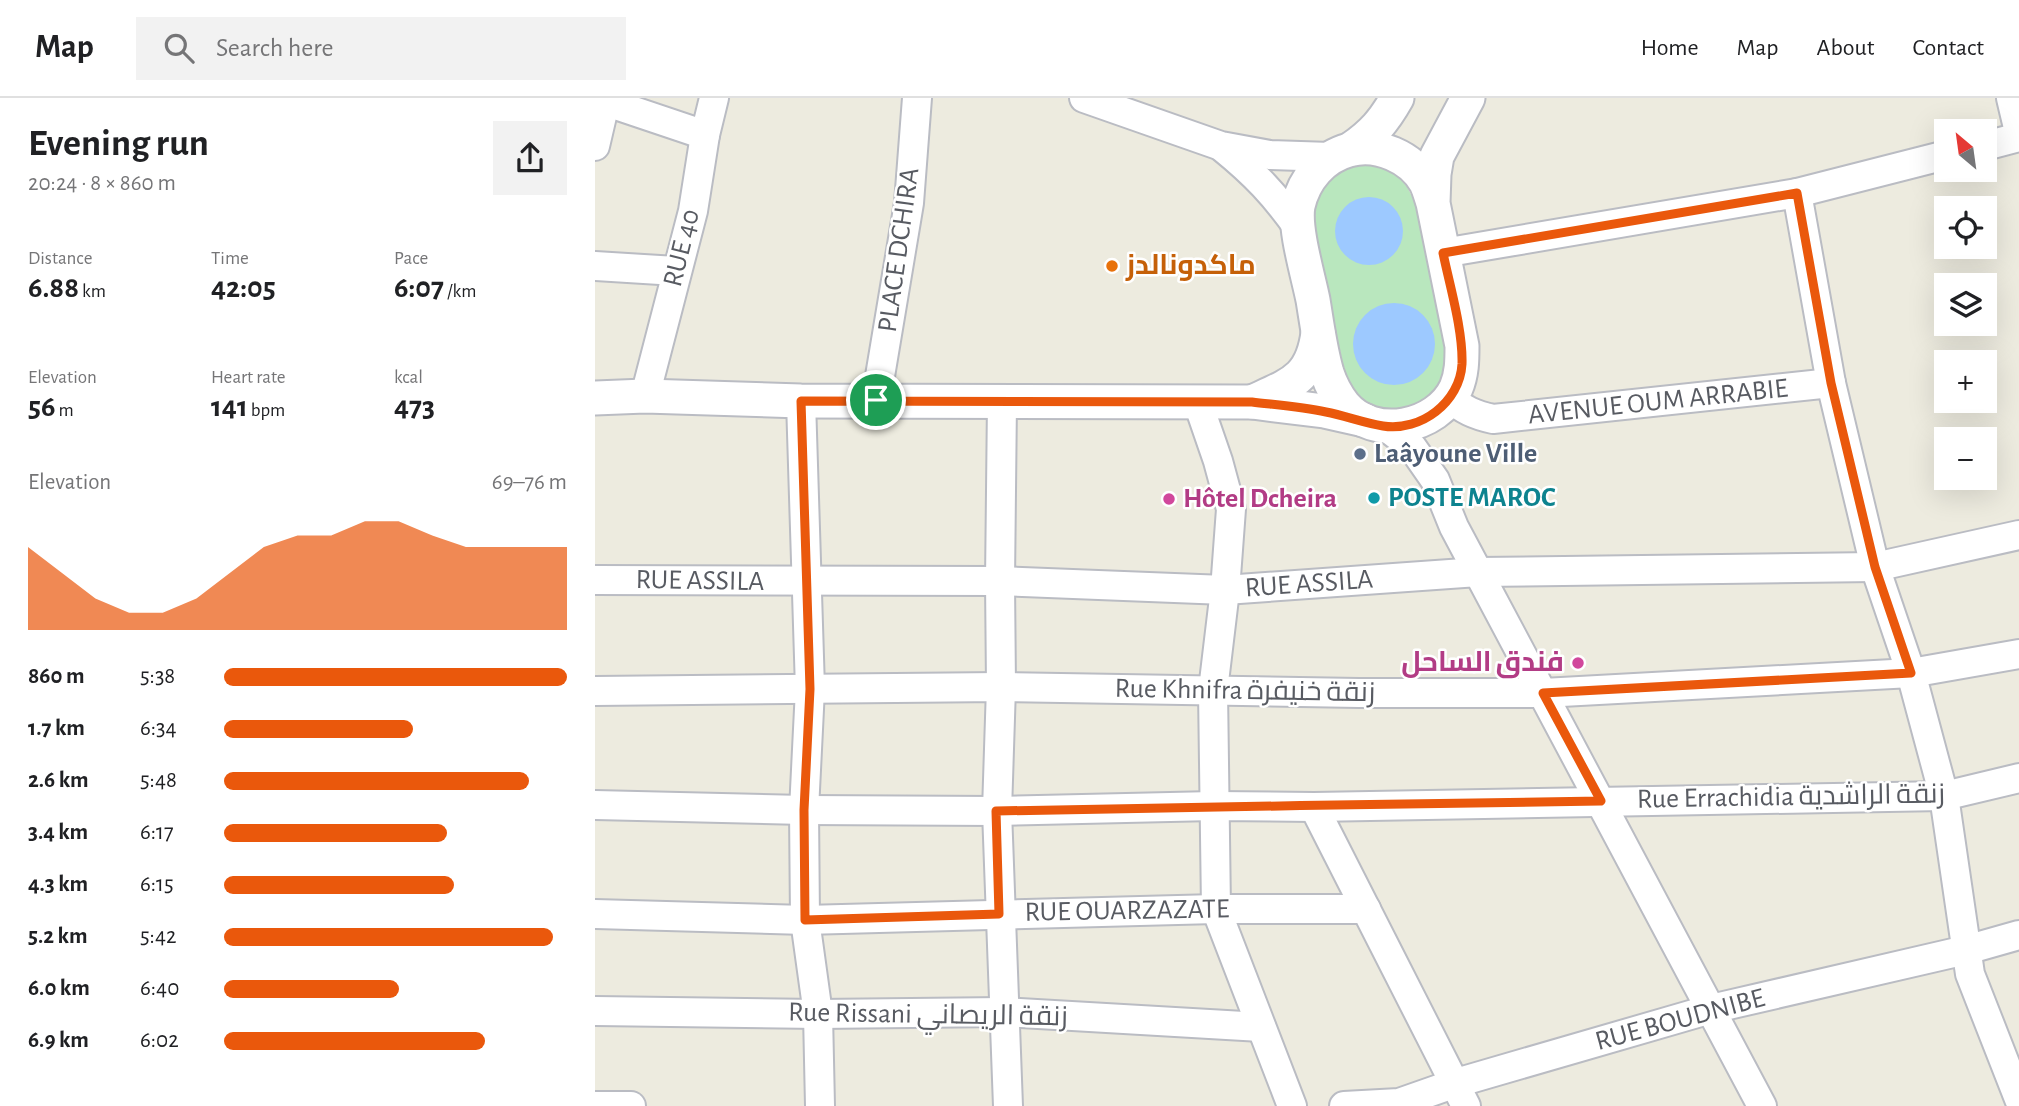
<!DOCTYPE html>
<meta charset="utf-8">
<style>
body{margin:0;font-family:"Alegreya Sans",Cairo,sans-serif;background:#f2f2f2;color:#202124;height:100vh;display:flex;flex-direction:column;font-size:26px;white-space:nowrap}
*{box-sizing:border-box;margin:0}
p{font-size:23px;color:#757577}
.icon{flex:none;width:38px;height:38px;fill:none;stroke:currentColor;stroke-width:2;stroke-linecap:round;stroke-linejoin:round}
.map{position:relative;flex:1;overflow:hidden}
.side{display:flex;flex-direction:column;background:#fff;width:595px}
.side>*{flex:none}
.needle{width:46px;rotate:331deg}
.tools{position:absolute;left:1339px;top:21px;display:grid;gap:14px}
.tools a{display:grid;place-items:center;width:63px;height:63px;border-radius:0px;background:#fff;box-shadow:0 7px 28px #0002;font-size:35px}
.pin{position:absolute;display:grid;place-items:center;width:60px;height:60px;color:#fff;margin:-30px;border:4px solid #fff;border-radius:50%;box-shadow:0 2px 7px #0007}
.round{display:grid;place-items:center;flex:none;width:74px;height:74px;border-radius:0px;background:#f2f2f2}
.overview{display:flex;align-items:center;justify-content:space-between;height:119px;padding:0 28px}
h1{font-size:38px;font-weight:700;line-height:52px}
.metrics{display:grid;grid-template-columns:repeat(3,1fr);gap:10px;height:119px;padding:7px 28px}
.metrics div{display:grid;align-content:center}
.metrics b{font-size:30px;font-weight:700}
.metrics small{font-size:19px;font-weight:400}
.metrics p{font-size:19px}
.chart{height:196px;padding:14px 28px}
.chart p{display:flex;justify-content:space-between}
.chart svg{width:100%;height:126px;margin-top:7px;fill:#ea580c;opacity:.7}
ul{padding:0 28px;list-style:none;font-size:23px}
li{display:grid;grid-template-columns:112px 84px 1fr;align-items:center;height:52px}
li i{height:18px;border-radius:9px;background:#ea580c}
header{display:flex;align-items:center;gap:42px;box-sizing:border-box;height:98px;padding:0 35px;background:#fff;border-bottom:2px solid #e0e0e0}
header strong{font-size:33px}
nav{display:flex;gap:38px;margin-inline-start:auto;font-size:24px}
.search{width:490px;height:63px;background:#f2f2f2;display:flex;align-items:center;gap:18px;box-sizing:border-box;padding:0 24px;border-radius:0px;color:#757577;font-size:26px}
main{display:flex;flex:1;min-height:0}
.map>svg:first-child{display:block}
.green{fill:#b9e7be}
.water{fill:#9dc9ff}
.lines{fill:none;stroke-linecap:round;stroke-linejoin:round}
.minor-casing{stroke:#babcc3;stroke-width:32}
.tertiary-casing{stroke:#babcc3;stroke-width:37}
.minor{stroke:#fff;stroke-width:28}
.tertiary{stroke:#fff;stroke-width:33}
.route-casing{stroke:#fff;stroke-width:14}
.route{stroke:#ea580c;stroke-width:9}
.food-dot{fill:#e8710a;stroke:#fff;stroke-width:2.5}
.service-dot{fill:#5c6f8a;stroke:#fff;stroke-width:2.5}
.culture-dot{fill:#0f9aa8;stroke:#fff;stroke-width:2.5}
.hotel-dot{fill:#d1479c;stroke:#fff;stroke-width:2.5}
.labels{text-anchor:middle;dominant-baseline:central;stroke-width:5;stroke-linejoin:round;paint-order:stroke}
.street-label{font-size:28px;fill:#585b62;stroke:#fff}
.food-label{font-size:28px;font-weight:bold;fill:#c56008;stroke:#fff;text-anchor:start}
.service-label{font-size:28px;font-weight:bold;fill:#4e5e75;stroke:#fff;text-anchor:start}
.culture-label{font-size:28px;font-weight:bold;fill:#0d838f;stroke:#fff;text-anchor:start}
.hotel-label{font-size:28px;font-weight:bold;fill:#b23c85;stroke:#fff;text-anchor:start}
</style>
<header>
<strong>Map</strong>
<div class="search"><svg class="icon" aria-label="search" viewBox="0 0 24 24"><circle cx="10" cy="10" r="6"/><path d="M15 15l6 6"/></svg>Search here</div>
<nav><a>Home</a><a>Map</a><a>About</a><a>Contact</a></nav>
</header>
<main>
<section class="side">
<div class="overview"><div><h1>Evening run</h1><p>20:24 · 8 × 860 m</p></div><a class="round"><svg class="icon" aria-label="share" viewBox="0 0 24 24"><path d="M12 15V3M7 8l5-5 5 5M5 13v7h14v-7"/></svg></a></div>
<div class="metrics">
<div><p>Distance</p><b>6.88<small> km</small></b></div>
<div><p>Time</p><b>42:05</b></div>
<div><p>Pace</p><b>6:07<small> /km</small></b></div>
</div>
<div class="metrics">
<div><p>Elevation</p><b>56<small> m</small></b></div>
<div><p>Heart rate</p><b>141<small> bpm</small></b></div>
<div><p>kcal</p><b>473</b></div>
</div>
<div class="chart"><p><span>Elevation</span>69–76 m</p>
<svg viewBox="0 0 160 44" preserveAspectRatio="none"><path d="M0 44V15L10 24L20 33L30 38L40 38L50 33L60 24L70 15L80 11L90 11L100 6L110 6L120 11L130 15L140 15L150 15L160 15V44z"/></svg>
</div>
<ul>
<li><b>860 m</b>5:38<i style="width:100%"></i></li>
<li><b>1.7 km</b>6:34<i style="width:55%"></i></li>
<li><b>2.6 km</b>5:48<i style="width:89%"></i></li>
<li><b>3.4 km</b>6:17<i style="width:65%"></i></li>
<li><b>4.3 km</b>6:15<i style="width:67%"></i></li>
<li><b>5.2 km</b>5:42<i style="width:96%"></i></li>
<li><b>6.0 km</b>6:40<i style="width:51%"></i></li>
<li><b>6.9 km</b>6:02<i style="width:76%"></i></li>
</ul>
</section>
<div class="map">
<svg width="1424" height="1008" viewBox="0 0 1424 1008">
<rect width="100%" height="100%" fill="#edebdf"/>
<path class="green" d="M775,66C801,73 811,82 820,106L852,250L848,284L839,298L808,314L777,309L764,299L754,287L749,271L718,127C717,88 736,69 775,66Z"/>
<g class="water">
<circle cx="774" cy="133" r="34"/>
<circle cx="799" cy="246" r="41"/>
</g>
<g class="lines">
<g class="minor-casing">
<g id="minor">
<polyline points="0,0 110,37"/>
<polyline points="489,0 626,48 675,57 736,59"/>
<polyline points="1416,0 1424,34"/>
<polyline points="0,48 10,5"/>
<polyline points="1390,48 1424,39"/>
<path d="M628,50C660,76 680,97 704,131"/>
<polyline points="1202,95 1236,285 1280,469 1316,575 1349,698 1375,876 1424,1001"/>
<polyline points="848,155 1202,95 1351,57"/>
<polyline points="0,168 81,173"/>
<polyline points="50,298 98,113 110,37 119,0"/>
<path d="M854,299C868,312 880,317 898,321L1236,285"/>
<polyline points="281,302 314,105 322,0"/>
<polyline points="206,303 215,591 209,712 210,822 223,916 225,1008"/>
<polyline points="407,303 405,483 406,589 402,713 413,1008"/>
<polyline points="603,305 623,363 636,411 630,492 618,592 621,811 697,1008"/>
<polyline points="790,328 817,349 840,382 859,429 1167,1008"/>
<polyline points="0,482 405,483 630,492 883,474 1280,469 1424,437"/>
<polyline points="0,593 406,589 764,595 948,595 1316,575 1424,556"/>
<polyline points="0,707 209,712 402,713 619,708 719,709 1349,698 1424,680"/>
<polyline points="719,709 871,1008"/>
<polyline points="0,816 210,822 621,811 771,811"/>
<polyline points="0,913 223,916 409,914 666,929"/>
<polyline points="0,1008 36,1008"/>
<polyline points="749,1008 804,1005 861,985 1116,911 1371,852 1424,837"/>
</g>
</g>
<g class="tertiary-casing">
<g id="tertiary">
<path d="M756,51C778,36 789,23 802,0"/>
<path d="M838,105C836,99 834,91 831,85C817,59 782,44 754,52C728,59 709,81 703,108C699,131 713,177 718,202C722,226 725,251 732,275C736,287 741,297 749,307C779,343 842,330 861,290C867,276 867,262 867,248L838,105L839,76L842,58L873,0"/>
<polyline points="0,300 50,298 206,303 657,304 729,313 769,322"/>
<path d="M657,304C696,286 717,281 723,235"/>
</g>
</g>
<use href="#minor" class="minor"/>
<use href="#tertiary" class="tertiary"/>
</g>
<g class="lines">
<g class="route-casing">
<path id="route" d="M1202,95L1236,285L1280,469L1316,575L948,595L1006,703C804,707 603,708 401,713L404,816L210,822L209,712L215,591L206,303L657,304C682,307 707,309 731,314C751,318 769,325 788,328C826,334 865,304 867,266C868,232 855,189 848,155Z"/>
</g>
<use href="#route" class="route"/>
</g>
<circle class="food-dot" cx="517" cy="168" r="7"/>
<circle class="service-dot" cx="765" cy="356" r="7"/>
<circle class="culture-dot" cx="779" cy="400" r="7"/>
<g class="hotel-dot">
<circle cx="574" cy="401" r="7"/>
<circle cx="983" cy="565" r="7"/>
</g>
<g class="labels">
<g class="street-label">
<text transform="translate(87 150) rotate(-76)">RUE 40</text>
<text transform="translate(304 152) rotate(-82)">PLACE DCHIRA</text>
<text transform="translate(1063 304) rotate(-6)">AVENUE OUM ARRABIE</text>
<text transform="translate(105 483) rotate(1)">RUE ASSILA</text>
<text transform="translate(714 486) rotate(-4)">RUE ASSILA</text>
<text transform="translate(650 593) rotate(1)">Rue Khnifra زنقة خنيفرة</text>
<text transform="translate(1196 699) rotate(-1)">Rue Errachidia زنقة الراشدية</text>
<text transform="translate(532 813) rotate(-1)">RUE OUARZAZATE</text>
<text transform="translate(333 917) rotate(1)">Rue Rissani زنقة الريصاني</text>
<text transform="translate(1085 922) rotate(-15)">RUE BOUDNIBE</text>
</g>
<g class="food-label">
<text x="531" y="168">ماكدونالدز</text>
</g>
<g class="service-label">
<text x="779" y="356">Laâyoune Ville</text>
</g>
<g class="culture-label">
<text x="793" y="400">POSTE MAROC</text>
</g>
<g class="hotel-label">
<text x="588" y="401">Hôtel Dcheira</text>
<text x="969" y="565" text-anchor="end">فندق الساحل</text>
</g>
</g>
</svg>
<div class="tools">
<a><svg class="needle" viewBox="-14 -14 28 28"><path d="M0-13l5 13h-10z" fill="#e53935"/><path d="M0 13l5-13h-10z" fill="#757577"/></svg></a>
<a><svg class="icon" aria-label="locate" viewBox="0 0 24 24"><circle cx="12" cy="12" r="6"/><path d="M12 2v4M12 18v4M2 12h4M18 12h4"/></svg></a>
<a><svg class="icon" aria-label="layers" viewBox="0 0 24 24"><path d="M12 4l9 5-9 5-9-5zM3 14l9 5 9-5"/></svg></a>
<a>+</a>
<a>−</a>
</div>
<div class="pin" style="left:281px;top:302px;background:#1e9e55"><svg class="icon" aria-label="arrive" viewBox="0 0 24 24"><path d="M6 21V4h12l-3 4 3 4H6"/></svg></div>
</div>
</main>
